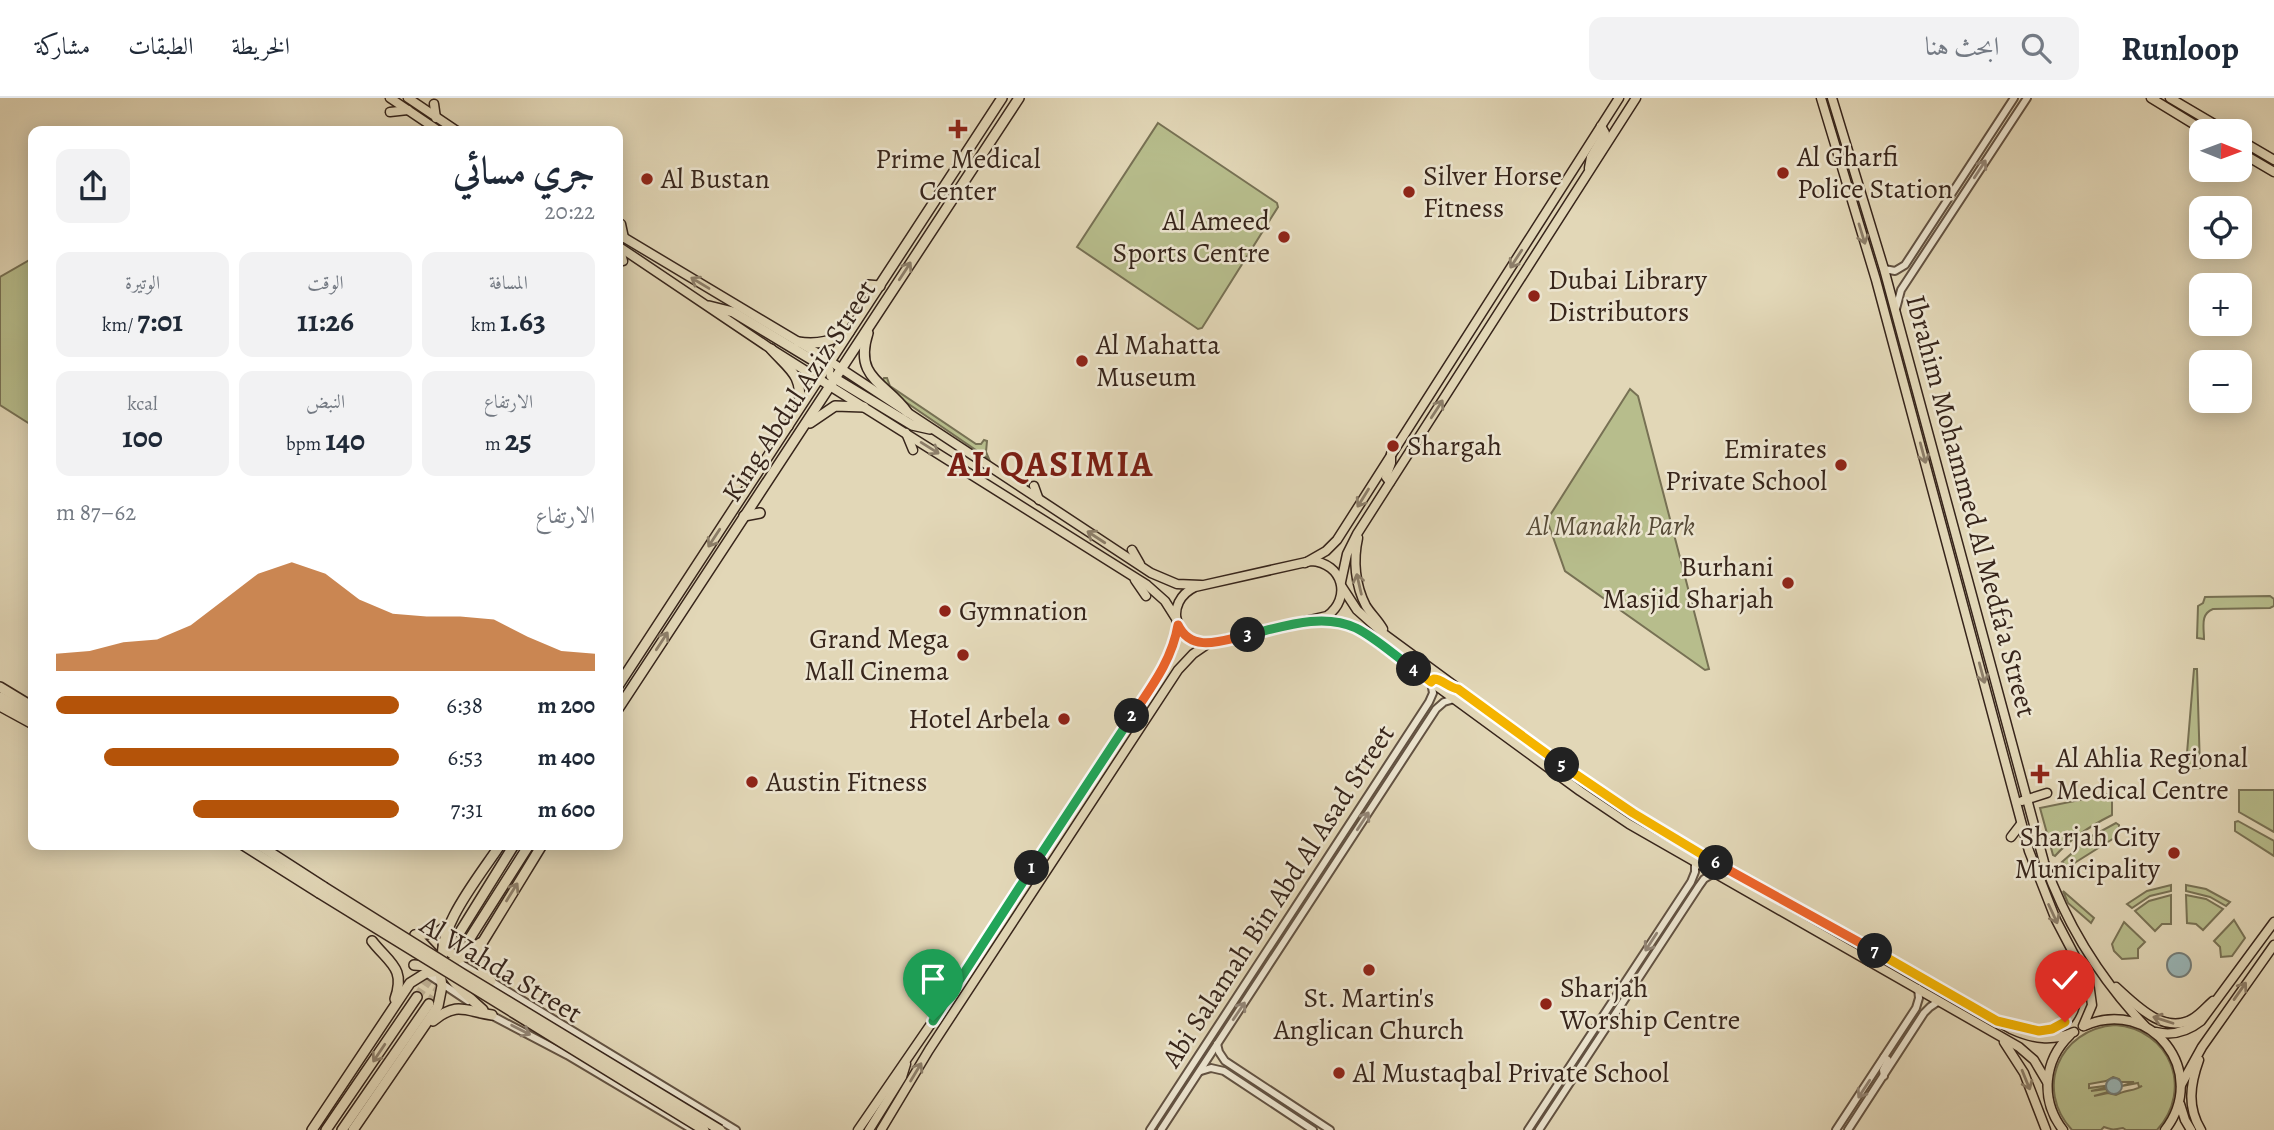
<!DOCTYPE html>
<html lang="ar">
<meta charset="utf-8">
<style>
body{margin:0;font-family:Alegreya,Amiri,serif;background:#f2f2f3;color:#1f2937;direction:rtl;height:100vh;display:flex;flex-direction:column;font-size:26px;white-space:nowrap}
*{box-sizing:border-box;margin:0}
p{font-size:23px;color:#747a83}
.icon{flex:none;width:38px;height:38px;fill:none;stroke:currentColor;stroke-width:2;stroke-linecap:round;stroke-linejoin:round}
.map{position:relative;flex:1;overflow:hidden;direction:ltr}
.drawer{position:absolute;left:28px;top:28px;width:595px;height:724px;display:flex;flex-direction:column;background:#fff;border-radius:14px;box-shadow:0 4px 18px #0003;direction:rtl}
.drawer>*{flex:none}
.needle{width:46px;rotate:91deg}
.buttons{position:absolute;left:2189px;top:21px;display:grid;gap:14px}
.buttons a{display:grid;place-items:center;width:63px;height:63px;border-radius:14px;background:#fff;box-shadow:0 4px 18px #0003;font-size:35px}
.pin{position:absolute;display:grid;place-items:center;width:60px;height:60px;color:#fff;margin:-72px -30px;border-radius:50% 50% 50% 0;rotate:-45deg;box-shadow:0 0 7px #0007}
.pin .icon{rotate:45deg}
.km{position:absolute;width:35px;height:35px;margin:-18px;border-radius:50%;background:#222;color:#fff;font-size:19px;line-height:35px;text-align:center}
.round{display:grid;place-items:center;flex:none;width:74px;height:74px;border-radius:14px;background:#f2f2f3}
.overview{display:flex;align-items:center;justify-content:space-between;height:119px;padding:0 28px}
h1{font-size:38px;font-weight:600;line-height:52px}
.metrics{display:grid;grid-template-columns:repeat(3,1fr);gap:10px;height:119px;padding:7px 28px}
.metrics div{display:grid;align-content:center;border-radius:14px;background:#f2f2f3;text-align:center}
.metrics b{font-size:30px;font-weight:600}
.metrics small{font-size:19px;font-weight:400}
.metrics p{font-size:19px}
.chart{height:196px;padding:14px 28px}
.chart p{display:flex;justify-content:space-between}
.chart svg{width:100%;height:126px;margin-top:7px;fill:#b45309;opacity:.7}
ul{padding:0 28px;list-style:none;font-size:23px}
li{display:grid;grid-template-columns:112px 84px 1fr;align-items:center;height:52px}
li i{height:18px;border-radius:9px;background:#b45309}
header{display:flex;align-items:center;gap:42px;box-sizing:border-box;height:98px;padding:0 35px;background:#fff;border-bottom:2px solid #e0e1e3}
header strong{font-size:33px}
nav{display:flex;gap:38px;margin-inline-start:auto;font-size:24px}
.search{width:490px;height:63px;background:#f2f2f3;display:flex;align-items:center;gap:18px;box-sizing:border-box;padding:0 24px;border-radius:14px;color:#747a83;font-size:26px}
.map>svg:first-child{display:block}
.green{fill:#b7bd8c;stroke:#777154;stroke-width:2;fill-rule:evenodd}
.water{fill:#99b7b9;stroke:#727d7a;stroke-width:2}
.lines{fill:none;stroke-linecap:round;stroke-linejoin:round}
.highway-tunnel{stroke:#c0b398;stroke-width:9;stroke-dasharray:9 4.5;stroke-linecap:butt}
.minor-casing{stroke:#625242;stroke-width:10}
.major-casing{stroke:#37251b;stroke-width:11}
.highway-casing{stroke:#37251b;stroke-width:12}
.minor{stroke:#ece5d0;stroke-width:6}
.major{stroke:#e2d7b7;stroke-width:8}
.highway{stroke:#e2d7b7;stroke-width:9}
.highway-bridge-casing{stroke:#37251b;stroke-width:12;stroke-linecap:butt}
.highway-bridge{stroke:#e2d7b7;stroke-width:9}
.oneway{stroke:#928576}
.oneway2{stroke:#8c7e69}
.split-1-casing{stroke:#fff;stroke-width:14}
.split-2-casing{stroke:#fff;stroke-width:14}
.split-3-casing{stroke:#fff;stroke-width:14}
.split-4-casing{stroke:#fff;stroke-width:14}
.split-5-casing{stroke:#fff;stroke-width:14}
.split-6-casing{stroke:#fff;stroke-width:14}
.split-7-casing{stroke:#fff;stroke-width:14}
.split-8-casing{stroke:#fff;stroke-width:14}
.split-1{stroke:#22a559;stroke-width:9}
.split-2{stroke:#22a559;stroke-width:9}
.split-3{stroke:#f0652b;stroke-width:9}
.split-4{stroke:#22a559;stroke-width:9}
.split-5{stroke:#f5b400;stroke-width:9}
.split-6{stroke:#f5b400;stroke-width:9}
.split-7{stroke:#f0652b;stroke-width:9}
.split-8{stroke:#f5b400;stroke-width:9}
.poi-dot{fill:#8f2418;stroke:#ece5d0;stroke-width:2.5}
.labels{text-anchor:middle;dominant-baseline:central;stroke-width:5;stroke-linejoin:round;paint-order:stroke}
.poi-label{font-size:28px;fill:#37251b;stroke:#ece5d0;text-anchor:start}
.street-label{font-size:28px;fill:#37251b;stroke:#ece5d0}
.park-label{font-size:28px;font-style:italic;fill:#574b37;stroke:#ece5d0}
.district-label{font-size:35px;font-weight:bold;letter-spacing:2px;fill:#7a1f14;stroke:#ece5d0}
</style>
<header>
<strong>Runloop</strong>
<div class="search"><svg class="icon" aria-label="search" viewBox="0 0 24 24"><circle cx="10" cy="10" r="6"/><path d="M15 15l6 6"/></svg>ابحث هنا</div>
<nav><a>الخريطة</a><a>الطبقات</a><a>مشاركة</a></nav>
</header>
<div class="map">
<svg width="2274" height="1032" viewBox="0 0 2274 1032">
<rect width="100%" height="100%" fill="#e2d7b7"/>
<filter id="stains"><feTurbulence type="fractalNoise" baseFrequency=".00286" numOctaves="4"/><feColorMatrix values="0 0 0 0 .2 0 0 0 0 .09 0 0 0 0 .02 0 0 0 .5 -.17"/></filter>
<radialGradient id="worn" r=".72"><stop offset=".6" stop-color="#630" stop-opacity="0"/><stop offset="1" stop-color="#630" stop-opacity=".3"/></radialGradient>
<g class="green">
<polygon points="1158,25 1277,105 1278,109 1202,230 1198,231 1077,149"/>
<polygon points="33,160 33,328 0,307 0,179"/>
<polygon points="884,280 887,280 890,288 976,346 981,346 984,342 987,343 986,354 989,361 894,296 883,282"/>
<polygon points="1630,291 1638,298 1709,571 1705,572 1565,473 1547,422"/>
<path d="M2270,498L2274,501V508L2270,510L2213,511C2200,516 2204,529 2204,541L2197,540L2198,508L2203,505L2205,499Z"/>
<polygon points="2194,571 2197,571 2200,670 2190,671 2186,667"/>
<polygon points="2239,692 2274,692 2274,734 2239,714"/>
<path d="M2109,696L2112,697V717C2090,728 2071,740 2055,758L2053,757L2040,710Z"/>
<polygon points="2238,723 2274,743 2274,758 2235,733 2235,724"/>
<polygon points="2116,725 2119,727 2119,737 2068,769 2062,764 2090,739"/>
<polygon points="2171,787 2171,793 2150,798 2132,810 2127,806 2147,793"/>
<polygon points="2186,787 2206,791 2230,804 2226,808 2210,799 2186,793"/>
<polygon points="2063,793 2094,820 2091,825 2068,805"/>
<polygon points="2171,797 2171,826 2162,826 2155,833 2135,813 2149,803"/>
<polygon points="2186,797 2206,801 2223,811 2203,832 2196,826 2187,825"/>
<polygon points="2234,822 2245,840 2232,858 2221,859 2220,849 2214,843"/>
<polygon points="2124,824 2145,844 2138,851 2138,860 2122,861 2114,853 2112,846"/>
<path d="M2115,927C2170,931 2194,991 2157,1032H2126L2123,1030C2113,1032 2113,1032 2104,1029L2101,1032H2072C2034,991 2059,931 2115,927ZM2113,979L2119,981L2121,984H2134L2122,988L2138,985L2139,989L2142,988C2135,993 2124,992 2116,997L2108,995L2094,998L2108,994L2106,991L2091,993L2105,990V988L2089,990V986L2106,983Z"/>
</g>
<g class="water">
<circle cx="2179" cy="867" r="12"/>
<circle cx="2114" cy="988" r="8"/>
</g>
<g class="lines">
<g class="highway-tunnel">
<polyline points="445,856 460,834"/>
<polyline points="417,899 436,871"/>
<polyline points="429,906 470,840"/>
</g>
<g class="minor-casing">
<g id="minor">
<polyline points="1884,171 1895,173 1905,167 2014,0"/>
<polyline points="1896,211 1901,192 2027,0"/>
<polyline points="453,861 480,877"/>
<polyline points="426,875 468,903"/>
<polyline points="489,882 736,1032"/>
<polyline points="489,916 567,957 693,1032"/>
<polyline points="1217,946 1219,954 1225,963 1330,1032"/>
<polyline points="1201,973 1211,970 1224,973 1313,1032"/>
<polyline points="1884,978 1883,972 1888,962 1884,959"/>
<polyline points="1150,1032 1429,604 1433,595 1431,584"/>
<polyline points="1161,1032 1436,611 1444,604 1454,601"/>
<polyline points="1528,1032 1691,784 1695,774 1695,764"/>
<polyline points="1539,1032 1699,788 1704,781 1714,775"/>
<polyline points="1836,1032 1916,910 1919,900 1918,890"/>
<polyline points="1848,1032 1924,915 1930,909 1939,903"/>
</g>
</g>
<g class="major-casing">
<g id="major">
<polyline points="390,0 439,33"/>
<polyline points="408,0 457,33"/>
<polyline points="1821,0 1876,182 2029,753 2056,822 2089,885 2092,907 2083,928"/>
<path d="M1832,0L1884,171L2044,764C2066,825 2100,881 2145,928"/>
<polyline points="2151,0 2205,33"/>
<polyline points="2170,0 2226,33"/>
<polyline points="434,6 436,20"/>
<polyline points="390,14 408,12"/>
<polyline points="2240,42 2274,62"/>
<polyline points="2240,54 2274,74"/>
<polyline points="1589,70 1591,59 1605,35 1601,28"/>
<polyline points="621,126 624,140"/>
<polyline points="618,136 822,258 1151,475 1177,486 1201,487"/>
<polyline points="618,148 771,251 1147,487 1165,503 1177,522"/>
<polyline points="619,149 623,163"/>
<polyline points="906,335 913,352"/>
<polyline points="1390,384 1386,379 1391,365 1391,356"/>
<polyline points="1034,388 1039,402"/>
<path d="M1358,440C1353,462 1355,487 1366,508C1371,516 1378,522 1383,531"/>
<polyline points="1132,452 1140,466"/>
<path d="M1311,463C1343,465 1352,500 1327,518L1209,545C1174,547 1163,504 1195,489Z"/>
<polyline points="1305,465 1326,453 1337,442 1619,0"/>
<polyline points="1135,482 1146,498"/>
<polyline points="1341,484 1347,456 1357,436 1636,0"/>
<path d="M1342,489L1357,512L1384,536L1576,677L1632,715L1691,751L2011,931C2033,941 2052,944 2074,934"/>
<polyline points="1314,522 1343,525 1360,532 1580,693 1629,726 2019,949 2034,962 2047,984"/>
<polyline points="2022,703 2047,695"/>
<polyline points="2011,739 2021,726"/>
<path d="M2116,889C2136,907 2164,937 2192,921C2200,917 2206,909 2213,903"/>
<path d="M2010,926C2021,929 2032,934 2043,933C2080,931 2081,890 2076,862"/>
<path d="M2084,928C2151,898 2210,974 2165,1032"/>
<path d="M2156,934C2173,938 2187,934 2201,923L2274,824"/>
<polyline points="2004,944 2024,975 2046,1032"/>
<path d="M2199,962C2190,987 2187,1009 2201,1032"/>
<polyline points="2181,987 2202,949 2274,847"/>
<polyline points="2180,1006 2185,1022 2191,1032"/>
<polyline points="858,1032 933,923 1162,572 1172,552 1178,527"/>
<polyline points="869,1032 902,979 906,966"/>
<polyline points="881,1032 929,952 1178,572 1193,556 1209,545"/>
<path d="M2063,1032C2040,1002 2043,963 2070,937"/>
</g>
</g>
<g class="highway-casing">
<g id="highway">
<polyline points="868,187 880,188"/>
<polyline points="709,208 733,214 829,272"/>
<path d="M868,235C853,281 887,285 907,314"/>
<path d="M798,244C819,247 831,243 849,234"/>
<path d="M771,251C790,272 803,277 799,308"/>
<polyline points="831,278 912,327 930,331"/>
<polyline points="810,325 835,308 864,309"/>
<polyline points="774,332 788,328"/>
<polyline points="744,418 760,415"/>
<polyline points="618,588 1002,0"/>
<polyline points="0,589 33,609"/>
<polyline points="0,599 33,618"/>
<polyline points="0,608 33,626"/>
<polyline points="618,611 1019,0"/>
<polyline points="243,747 319,795"/>
<polyline points="259,747 324,789"/>
<polyline points="460,834 514,747"/>
<polyline points="415,837 433,856"/>
<polyline points="415,837 436,835 447,828"/>
<polyline points="470,840 529,747"/>
<path d="M372,843C389,865 406,870 395,901"/>
<path d="M443,845C448,855 455,860 466,859"/>
<path d="M414,867C440,870 462,865 480,845"/>
<polyline points="463,874 491,883"/>
<polyline points="490,882 484,875 480,864 482,845 542,747"/>
<path d="M483,912C469,899 451,885 444,867C433,833 482,775 500,747"/>
<path d="M433,923C457,903 465,913 492,917"/>
<polyline points="312,1032 410,885 426,875 446,872"/>
<polyline points="326,1032 417,899"/>
<polyline points="342,1032 429,906"/>
<polyline points="353,1032 438,908 442,888 439,869"/>
</g>
</g>
<use href="#minor" class="minor"/>
<use href="#major" class="major"/>
<use href="#highway" class="highway"/>
<g class="highway-bridge-casing">
<g id="highway-bridge">
<polyline points="324,789 463,876 720,1032"/>
<polyline points="319,795 704,1032"/>
</g>
</g>
<use href="#highway-bridge" class="highway-bridge"/>
</g>
<defs><path id="oneway-shaft" d="M-6 0H5M1.5-3L5.5 0L1.5 3" fill="none" stroke-width="1.6" stroke-linecap="round" stroke-linejoin="round" transform="scale(1.75)"/></defs>
<g class="oneway">
<use href="#oneway-shaft" transform="translate(1980 71) rotate(-57)"/>
<use href="#oneway-shaft" transform="translate(1363 723) rotate(-57)"/>
<use href="#oneway-shaft" transform="translate(1651 844) rotate(123)"/>
<use href="#oneway-shaft" transform="translate(1239 913) rotate(-56)"/>
<use href="#oneway-shaft" transform="translate(521 932) rotate(27)"/>
<use href="#oneway-shaft" transform="translate(1864 991) rotate(123)"/>
</g>
<g class="oneway2">
<use href="#oneway-shaft" transform="translate(1862 136) rotate(73)"/>
<use href="#oneway-shaft" transform="translate(1516 161) rotate(123)"/>
<use href="#oneway-shaft" transform="translate(905 173) rotate(-57)"/>
<use href="#oneway-shaft" transform="translate(700 185) rotate(-149)"/>
<use href="#oneway-shaft" transform="translate(1437 311) rotate(-57)"/>
<use href="#oneway-shaft" transform="translate(930 350) rotate(32)"/>
<use href="#oneway-shaft" transform="translate(1923 355) rotate(75)"/>
<use href="#oneway-shaft" transform="translate(1363 400) rotate(122)"/>
<use href="#oneway-shaft" transform="translate(1096 439) rotate(-147)"/>
<use href="#oneway-shaft" transform="translate(714 440) rotate(123)"/>
<use href="#oneway-shaft" transform="translate(1359 486) rotate(-103)"/>
<use href="#oneway-shaft" transform="translate(662 543) rotate(-57)"/>
<use href="#oneway-shaft" transform="translate(1982 575) rotate(75)"/>
<use href="#oneway-shaft" transform="translate(512 794) rotate(-58)"/>
<use href="#oneway-shaft" transform="translate(2053 816) rotate(65)"/>
<use href="#oneway-shaft" transform="translate(2240 893) rotate(-55)"/>
<use href="#oneway-shaft" transform="translate(2163 922) rotate(-162)"/>
<use href="#oneway-shaft" transform="translate(379 955) rotate(124)"/>
<use href="#oneway-shaft" transform="translate(916 974) rotate(-59)"/>
<use href="#oneway-shaft" transform="translate(2026 982) rotate(68)"/>
</g>
<g class="lines">
<g class="split-1-casing">
<polyline id="split-1" points="933,923 1032,770"/>
</g>
<g class="split-2-casing">
<polyline id="split-2" points="1032,770 1132,618"/>
</g>
<g class="split-3-casing">
<path id="split-3" d="M1132,618C1152,588 1172,562 1178,527C1192,556 1223,542 1248,537"/>
</g>
<g class="split-4-casing">
<path id="split-4" d="M1248,537C1282,529 1322,514 1356,530C1376,540 1395,558 1414,571"/>
</g>
<g class="split-5-casing">
<path id="split-5" d="M1414,571L1431,584L1434,581C1442,581 1449,590 1458,591L1562,667"/>
</g>
<g class="split-6-casing">
<polyline id="split-6" points="1562,667 1633,715 1716,765"/>
</g>
<g class="split-7-casing">
<polyline id="split-7" points="1716,765 1875,853"/>
</g>
<g class="split-8-casing">
<polyline id="split-8" points="1875,853 1997,923 2039,933 2052,931 2065,924"/>
</g>
<use href="#split-1" class="split-1"/>
<use href="#split-2" class="split-2"/>
<use href="#split-3" class="split-3"/>
<use href="#split-4" class="split-4"/>
<use href="#split-5" class="split-5"/>
<use href="#split-6" class="split-6"/>
<use href="#split-7" class="split-7"/>
<use href="#split-8" class="split-8"/>
</g>
<g class="poi-dot">
<path d="M954.5 20.5h7v7h7v7h-7v7h-7v-7h-7v-7h7z"/>
<circle cx="1783" cy="75" r="7"/>
<circle cx="647" cy="81" r="7"/>
<circle cx="1409" cy="94" r="7"/>
<circle cx="1284" cy="139" r="7"/>
<circle cx="1534" cy="198" r="7"/>
<circle cx="1082" cy="263" r="7"/>
<circle cx="1393" cy="348" r="7"/>
<circle cx="1841" cy="367" r="7"/>
<circle cx="1788" cy="485" r="7"/>
<circle cx="945" cy="513" r="7"/>
<circle cx="963" cy="557" r="7"/>
<circle cx="1064" cy="621" r="7"/>
<path d="M2036.5 665.5h7v7h7v7h-7v7h-7v-7h-7v-7h7z"/>
<circle cx="752" cy="684" r="7"/>
<circle cx="2174" cy="755" r="7"/>
<circle cx="1369" cy="872" r="7"/>
<circle cx="1546" cy="906" r="7"/>
<circle cx="1339" cy="975" r="7"/>
</g>
<g class="labels">
<g class="poi-label">
<text x="1797" y="59">Al Gharfi<tspan x="1797" dy="32">Police Station</tspan></text>
<text x="958" y="61" text-anchor="middle">Prime Medical<tspan x="958" dy="32">Center</tspan></text>
<text x="1423" y="78">Silver Horse<tspan x="1423" dy="32">Fitness</tspan></text>
<text x="661" y="81">Al Bustan</text>
<text x="1270" y="123" text-anchor="end">Al Ameed<tspan x="1270" dy="32">Sports Centre</tspan></text>
<text x="1548" y="182">Dubai Library<tspan x="1548" dy="32">Distributors</tspan></text>
<text x="1096" y="247">Al Mahatta<tspan x="1096" dy="32">Museum</tspan></text>
<text x="1407" y="348">Shargah</text>
<text x="1827" y="351" text-anchor="end">Emirates<tspan x="1827" dy="32">Private School</tspan></text>
<text x="1774" y="469" text-anchor="end">Burhani<tspan x="1774" dy="32">Masjid Sharjah</tspan></text>
<text x="959" y="513">Gymnation</text>
<text x="949" y="541" text-anchor="end">Grand Mega<tspan x="949" dy="32">Mall Cinema</tspan></text>
<text x="1050" y="621" text-anchor="end">Hotel Arbela</text>
<text x="2056" y="660">Al Ahlia Regional<tspan x="2056" dy="32">Medical Centre</tspan></text>
<text x="766" y="684">Austin Fitness</text>
<text x="2160" y="739" text-anchor="end">Sharjah City<tspan x="2160" dy="32">Municipality</tspan></text>
<text x="1560" y="890">Sharjah<tspan x="1560" dy="32">Worship Centre</tspan></text>
<text x="1369" y="900" text-anchor="middle">St. Martin's<tspan x="1369" dy="32">Anglican Church</tspan></text>
<text x="1353" y="975">Al Mustaqbal Private School</text>
</g>
<g class="street-label">
<text transform="translate(799 293) rotate(-57)">King Abdul Aziz Street</text>
<text transform="translate(1971 408) rotate(75)">Ibrahim Mohammed Al Medfa'a Street</text>
<text transform="translate(1278 798) rotate(-57)">Abi Salamah Bin Abd Al Asad Street</text>
<text transform="translate(501 871) rotate(31)">Al Wahda Street</text>
</g>
<g class="park-label">
<text x="1611" y="428">Al Manakh Park</text>
</g>
<g class="district-label">
<text x="1051" y="366">AL QASIMIA</text>
</g>
</g>
<rect width="100%" height="100%" filter="url(#stains)"/>
<rect width="100%" height="100%" fill="url(#worn)"/>
</svg>
<div class="buttons">
<a><svg class="needle" viewBox="-14 -14 28 28"><path d="M0-13l5 13h-10z" fill="#e53935"/><path d="M0 13l5-13h-10z" fill="#747a83"/></svg></a>
<a><svg class="icon" aria-label="locate" viewBox="0 0 24 24"><circle cx="12" cy="12" r="6"/><path d="M12 2v4M12 18v4M2 12h4M18 12h4"/></svg></a>
<a>+</a>
<a>−</a>
</div>
<div class="pin" style="left:933px;top:923px;background:#1e9e55"><svg class="icon" aria-label="arrive" viewBox="0 0 24 24"><path d="M6 21V4h12l-3 4 3 4H6"/></svg></div>
<div class="pin" style="left:2065px;top:924px;background:#d93025"><svg class="icon" aria-label="check" viewBox="0 0 24 24"><path d="M5 12l5 5 9-10"/></svg></div>
<b class="km" style="left:1032px;top:770px">1</b>
<b class="km" style="left:1132px;top:618px">2</b>
<b class="km" style="left:1248px;top:537px">3</b>
<b class="km" style="left:1414px;top:571px">4</b>
<b class="km" style="left:1562px;top:667px">5</b>
<b class="km" style="left:1716px;top:765px">6</b>
<b class="km" style="left:1875px;top:853px">7</b>
<section class="drawer">
<div class="overview"><div><h1>جري مسائي</h1><p>20:22</p></div><a class="round"><svg class="icon" aria-label="share" viewBox="0 0 24 24"><path d="M12 15V3M7 8l5-5 5 5M5 13v7h14v-7"/></svg></a></div>
<div class="metrics">
<div><p>المسافة</p><b>1.63<small> km</small></b></div>
<div><p>الوقت</p><b>11:26</b></div>
<div><p>الوتيرة</p><b>7:01<small> /km</small></b></div>
</div>
<div class="metrics">
<div><p>الارتفاع</p><b>25<small> m</small></b></div>
<div><p>النبض</p><b>140<small> bpm</small></b></div>
<div><p>kcal</p><b>100</b></div>
</div>
<div class="chart"><p><span>الارتفاع</span>62–87 m</p>
<svg viewBox="0 0 160 44" preserveAspectRatio="none"><path d="M0 44V38L10 37L20 34L30 33L40 28L50 19L60 10L70 6L80 10L90 19L100 24L110 25L120 25L130 26L140 32L150 37L160 38V44z"/></svg>
</div>
<ul>
<li><b>200 m</b>6:38<i style="width:100%"></i></li>
<li><b>400 m</b>6:53<i style="width:86%"></i></li>
<li><b>600 m</b>7:31<i style="width:60%"></i></li>
</ul>
</section>
</div>
